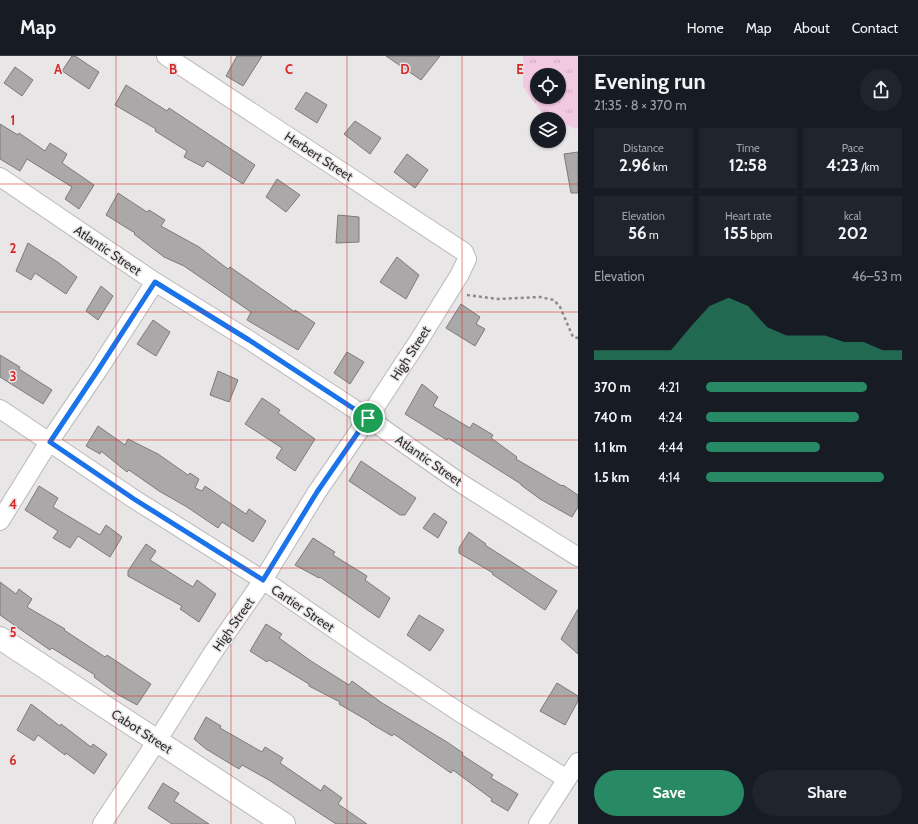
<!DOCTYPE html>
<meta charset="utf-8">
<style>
body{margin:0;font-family:Cabin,sans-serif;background:#20242c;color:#f1f3f6;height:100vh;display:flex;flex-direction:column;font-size:15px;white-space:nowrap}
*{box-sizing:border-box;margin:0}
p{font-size:13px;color:#9ea1a6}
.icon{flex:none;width:22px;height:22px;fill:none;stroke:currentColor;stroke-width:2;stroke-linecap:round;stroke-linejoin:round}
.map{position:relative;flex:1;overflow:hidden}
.panel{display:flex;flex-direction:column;background:#171b24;width:340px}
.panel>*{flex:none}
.tools{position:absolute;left:530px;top:12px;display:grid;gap:8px}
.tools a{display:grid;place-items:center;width:36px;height:36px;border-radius:50%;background:#171b24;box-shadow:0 1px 3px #0004;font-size:20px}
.pin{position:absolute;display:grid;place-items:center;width:34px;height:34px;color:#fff;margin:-17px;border:2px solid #fff;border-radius:50%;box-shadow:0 1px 4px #0007}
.round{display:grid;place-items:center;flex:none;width:42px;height:42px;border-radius:21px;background:#20242c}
.headline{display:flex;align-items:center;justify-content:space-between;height:68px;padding:0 16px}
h1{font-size:22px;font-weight:800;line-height:30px}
.figures{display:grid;grid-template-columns:repeat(3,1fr);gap:6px;height:68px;padding:4px 16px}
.figures div{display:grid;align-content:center;border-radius:0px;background:#20242c;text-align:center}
.figures b{font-size:17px;font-weight:800}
.figures small{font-size:11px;font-weight:400}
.figures p{font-size:11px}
.chart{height:112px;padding:8px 16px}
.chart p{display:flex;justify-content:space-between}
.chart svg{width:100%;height:72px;margin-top:4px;fill:#288a64;opacity:.7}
.action{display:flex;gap:8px;margin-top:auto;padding:8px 16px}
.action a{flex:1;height:46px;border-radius:24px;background:#288a64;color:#fff;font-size:16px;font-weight:800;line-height:46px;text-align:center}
.action a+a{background:#20242c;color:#f1f3f6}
ul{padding:0 16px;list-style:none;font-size:13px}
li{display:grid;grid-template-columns:64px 48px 1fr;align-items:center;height:30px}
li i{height:10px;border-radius:5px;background:#288a64}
header{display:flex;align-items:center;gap:24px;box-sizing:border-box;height:56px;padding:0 20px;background:#171b24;border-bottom:1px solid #363941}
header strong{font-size:19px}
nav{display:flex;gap:22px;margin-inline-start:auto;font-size:14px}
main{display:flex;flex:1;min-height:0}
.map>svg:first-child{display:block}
.grass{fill:url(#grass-tufts);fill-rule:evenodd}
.building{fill:#aba8a9;stroke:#7d7a7c}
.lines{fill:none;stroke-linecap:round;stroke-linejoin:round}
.minor-casing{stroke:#bbb8ba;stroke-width:20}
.tertiary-casing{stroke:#bbb8ba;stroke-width:24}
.path{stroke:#8b898a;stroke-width:2.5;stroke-dasharray:3 3;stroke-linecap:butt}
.minor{stroke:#fff;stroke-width:18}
.tertiary{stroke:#fff;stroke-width:22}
.route-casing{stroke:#fff;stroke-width:8}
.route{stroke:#1a73e8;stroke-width:5}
.grid{fill:none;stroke:#d62828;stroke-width:1;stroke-opacity:0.55}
.labels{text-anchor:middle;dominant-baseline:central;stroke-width:3;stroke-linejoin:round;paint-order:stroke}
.street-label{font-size:13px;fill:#302e2f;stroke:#e9e6e7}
.grid-label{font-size:13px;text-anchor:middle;font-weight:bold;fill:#d62828;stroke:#e9e6e7;stroke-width:3;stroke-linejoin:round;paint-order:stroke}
</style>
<header>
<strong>Map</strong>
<nav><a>Home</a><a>Map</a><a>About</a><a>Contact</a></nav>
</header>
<main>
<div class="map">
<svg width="578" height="768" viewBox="0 0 578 768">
<defs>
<pattern id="grass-tufts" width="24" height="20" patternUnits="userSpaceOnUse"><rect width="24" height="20" fill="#f1c9e0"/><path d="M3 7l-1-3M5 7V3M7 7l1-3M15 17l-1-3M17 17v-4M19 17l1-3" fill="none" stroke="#cfadc0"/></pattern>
</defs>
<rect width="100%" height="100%" fill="#e9e6e7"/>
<path class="grass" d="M523,0H578V72L576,73L559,66V63H551L544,60L523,31ZM537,19H559V41H537Z"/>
<g class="building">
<polygon points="72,0 75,0 99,16 89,33 62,15"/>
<polygon points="237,0 262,0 243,30 226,20"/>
<polygon points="386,0 440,0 421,24"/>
<polygon points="15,11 33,24 22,40 4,27"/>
<polygon points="126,29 167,55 169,52 255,109 243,128 207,105 203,111 184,101 187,95 155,75 156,73 115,49"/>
<polygon points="306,36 327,49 317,67 295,53"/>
<polygon points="355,65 381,82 370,98 344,78"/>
<polygon points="0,68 18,79 19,77 45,95 50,87 67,98 62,107 94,129 79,153 65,143 72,131 27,103 20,115 0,103"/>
<polygon points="578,96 578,137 571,137 564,98"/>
<polygon points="407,98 428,114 415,132 394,116"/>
<polygon points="277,123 300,139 286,156 266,141"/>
<polygon points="118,137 147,156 149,154 165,164 161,170 199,191 228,213 230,211 295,256 295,254 315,267 298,294 247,264 251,256 184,210 164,201 134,178 135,177 106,159"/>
<polygon points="338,159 359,161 359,186 336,187"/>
<polygon points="28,187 59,207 77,221 66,238 35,217 31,224 16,215"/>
<polygon points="397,201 419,219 406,243 380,226"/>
<polygon points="101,230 113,240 98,264 86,255"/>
<polygon points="461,248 480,261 476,268 485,273 475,290 446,272"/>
<polygon points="153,264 170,276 156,300 137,288"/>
<polygon points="347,296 364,306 350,328 334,317"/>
<polygon points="0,299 20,311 19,313 52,334 43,348 0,321"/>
<polygon points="218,315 238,324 229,346 210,339"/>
<polygon points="422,328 438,341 433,350 470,372 473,367 493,379 491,382 517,401 516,403 562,430 563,429 578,439 578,451 572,461 540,443 521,429 521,428 448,382 447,384 405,358"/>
<polygon points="262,342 280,354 278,357 315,383 295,415 276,402 282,392 245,368"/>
<polygon points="98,370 125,389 128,383 158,398 188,419 190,417 199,423 195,432 202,435 205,430 246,458 249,453 266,465 253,486 222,466 218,472 187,451 159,435 129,414 127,416 101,395 100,398 86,390"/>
<polygon points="361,405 416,442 405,459 400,459 349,425"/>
<polygon points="39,430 58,442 53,451 100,479 106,469 122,481 110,501 78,480 70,492 53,482 58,475 25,454"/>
<polygon points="434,457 447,466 438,482 423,472"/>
<polygon points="469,476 486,488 485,489 557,535 545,554 492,518 493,517 459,497 459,492"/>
<polygon points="313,482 335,496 333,499 367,520 365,524 390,542 379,562 320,521 319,522 295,509"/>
<polygon points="146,488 156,495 150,504 193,531 197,524 216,538 199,566 180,553 182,550 128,520 128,515"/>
<polygon points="0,526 16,538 19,533 32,543 27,551 65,573 64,574 105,601 107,599 151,628 137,649 117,638 94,621 95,619 52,592 50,594 0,559"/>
<polygon points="578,553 578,598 561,583"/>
<polygon points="419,559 444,574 430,595 407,579"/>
<polygon points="266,568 282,578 279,582 311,605 349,629 352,625 382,647 447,686 463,697 462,699 493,719 491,722 518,738 508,755 491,745 492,743 453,714 451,717 394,678 392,680 370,667 370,666 339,648 340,646 309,630 309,628 269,604 267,606 250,595"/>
<polygon points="557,627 578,640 578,645 565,669 540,655"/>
<polygon points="31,648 60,670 61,668 91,691 93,688 107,698 94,718 66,697 65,699 38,679 34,685 17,674"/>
<polygon points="206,661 221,670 220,672 262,696 265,691 283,702 280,707 321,735 324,729 342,742 338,748 367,768 336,768 269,724 242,709 239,713 206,693 194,683"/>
<polygon points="163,727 179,737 174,745 209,768 172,768 148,752"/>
</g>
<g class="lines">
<g class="minor-casing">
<g id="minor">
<polyline points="0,121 155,226 249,284 368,362 462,428 578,501"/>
<polyline points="0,353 134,443 263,524 362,592 459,656 567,723"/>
<polyline points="0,465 49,386 98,314 155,226"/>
<polyline points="102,768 157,685 212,598 263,524 317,436 368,362 421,281 460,218 467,203 464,196 458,192 166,0"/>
<polyline points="538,768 578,706"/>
</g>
</g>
<g class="tertiary-casing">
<polyline id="tertiary" points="0,582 284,768"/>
</g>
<polyline class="path" points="467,239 498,243 540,241 554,244 560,251 573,281 578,282"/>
<use href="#minor" class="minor"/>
<use href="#tertiary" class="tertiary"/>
</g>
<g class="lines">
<g class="route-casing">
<polygon id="route" points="155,226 249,284 368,362 317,436 263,524 134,443 50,386 98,314"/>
</g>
<use href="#route" class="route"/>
</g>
<path class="grid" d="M116,0V768M231,0V768M347,0V768M462,0V768M0,128H578M0,256H578M0,384H578M0,512H578M0,640H578"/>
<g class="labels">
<g class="street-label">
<text transform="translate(319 100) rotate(33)">Herbert Street</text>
<text transform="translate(108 194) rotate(34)">Atlantic Street</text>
<text transform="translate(410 297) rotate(-57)">High Street</text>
<text transform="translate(429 404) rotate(35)">Atlantic Street</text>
<text transform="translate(303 552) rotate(34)">Cartier Street</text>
<text transform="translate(233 568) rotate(-55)">High Street</text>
<text transform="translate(142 675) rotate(33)">Cabot Street</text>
</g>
</g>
<g class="grid-label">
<text x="58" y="18">A</text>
<text x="173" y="18">B</text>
<text x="289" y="18">C</text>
<text x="405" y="18">D</text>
<text x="520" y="18">E</text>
<text x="13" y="69">1</text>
<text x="13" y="197">2</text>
<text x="13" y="325">3</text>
<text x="13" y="453">4</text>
<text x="13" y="581">5</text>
<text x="13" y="709">6</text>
</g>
</svg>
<div class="tools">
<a><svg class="icon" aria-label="locate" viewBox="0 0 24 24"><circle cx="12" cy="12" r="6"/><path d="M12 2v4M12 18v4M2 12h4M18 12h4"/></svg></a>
<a><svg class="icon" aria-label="layers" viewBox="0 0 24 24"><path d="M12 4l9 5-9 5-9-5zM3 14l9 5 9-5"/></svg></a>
</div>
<div class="pin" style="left:368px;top:362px;background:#1e9e55"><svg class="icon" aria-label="arrive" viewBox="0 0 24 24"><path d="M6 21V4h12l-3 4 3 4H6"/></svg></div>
</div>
<section class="panel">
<div class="headline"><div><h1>Evening run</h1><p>21:35 · 8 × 370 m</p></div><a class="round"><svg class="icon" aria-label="share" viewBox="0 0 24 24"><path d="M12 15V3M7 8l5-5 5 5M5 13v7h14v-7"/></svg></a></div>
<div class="figures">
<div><p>Distance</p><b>2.96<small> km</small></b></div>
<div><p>Time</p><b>12:58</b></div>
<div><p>Pace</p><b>4:23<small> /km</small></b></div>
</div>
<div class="figures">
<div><p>Elevation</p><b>56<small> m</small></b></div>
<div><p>Heart rate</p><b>155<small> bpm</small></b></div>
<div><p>kcal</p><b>202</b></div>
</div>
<div class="chart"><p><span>Elevation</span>46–53 m</p>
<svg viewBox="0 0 160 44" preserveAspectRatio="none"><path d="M0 44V38L10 38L20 38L30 38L40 38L50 24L60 11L70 6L80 11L90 24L100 29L110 29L120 29L130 33L140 33L150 38L160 38V44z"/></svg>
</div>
<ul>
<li><b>370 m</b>4:21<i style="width:82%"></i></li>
<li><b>740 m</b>4:24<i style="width:78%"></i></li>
<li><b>1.1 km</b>4:44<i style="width:58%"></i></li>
<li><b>1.5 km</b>4:14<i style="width:91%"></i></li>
</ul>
<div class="action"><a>Save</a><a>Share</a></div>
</section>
</main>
